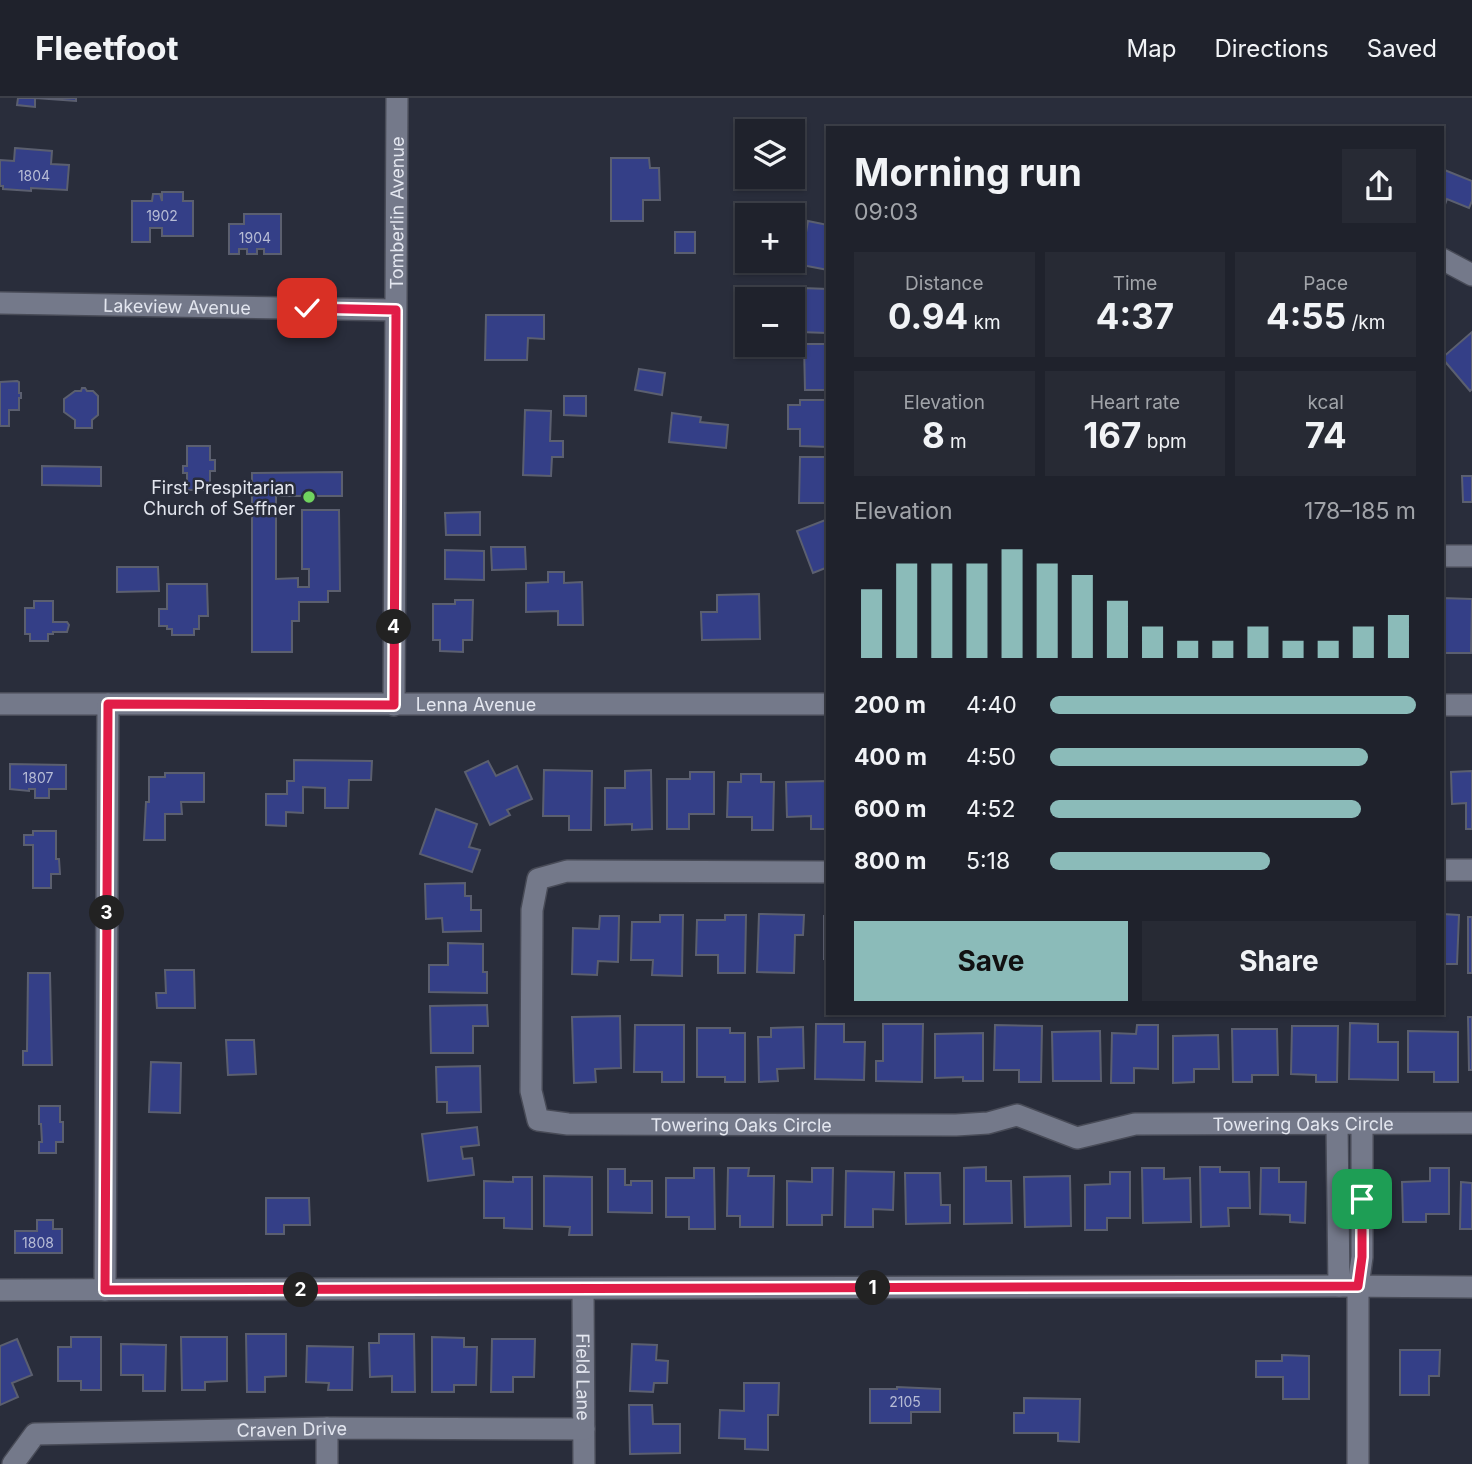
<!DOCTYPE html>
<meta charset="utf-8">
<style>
body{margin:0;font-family:Inter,sans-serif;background:#272a34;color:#f1f3f6;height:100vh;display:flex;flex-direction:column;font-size:26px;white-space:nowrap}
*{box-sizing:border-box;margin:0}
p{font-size:23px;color:#a1a4a9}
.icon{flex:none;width:38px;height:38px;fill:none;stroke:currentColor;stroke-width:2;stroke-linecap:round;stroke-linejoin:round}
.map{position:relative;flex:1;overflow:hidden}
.drawer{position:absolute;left:826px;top:28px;width:618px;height:889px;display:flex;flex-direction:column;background:#1f222c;border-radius:0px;box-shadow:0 2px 5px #0004,0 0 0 2px #3c3f48}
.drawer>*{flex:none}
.fabs{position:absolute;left:735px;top:21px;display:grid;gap:14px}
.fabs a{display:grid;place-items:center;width:70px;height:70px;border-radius:0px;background:#1f222c;box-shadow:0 2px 5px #0004,0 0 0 2px #3c3f48;font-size:35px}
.pin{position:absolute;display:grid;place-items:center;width:60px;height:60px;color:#fff;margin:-30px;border-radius:14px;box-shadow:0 4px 10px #0006}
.km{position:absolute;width:35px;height:35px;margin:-18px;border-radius:50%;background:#222;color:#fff;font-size:19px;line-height:35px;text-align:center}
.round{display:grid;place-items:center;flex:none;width:74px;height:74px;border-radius:0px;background:#272a34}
.headline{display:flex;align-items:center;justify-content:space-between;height:119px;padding:0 28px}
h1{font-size:38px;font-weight:700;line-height:52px}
.stats{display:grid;grid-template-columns:repeat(3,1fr);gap:10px;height:119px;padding:7px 28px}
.stats div{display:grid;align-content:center;border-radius:0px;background:#272a34;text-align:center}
.stats b{font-size:35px;font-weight:700}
.stats small{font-size:19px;font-weight:400}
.stats p{font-size:19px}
.chart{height:196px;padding:14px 28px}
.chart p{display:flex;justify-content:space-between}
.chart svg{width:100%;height:126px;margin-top:7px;stroke:#8bbbb9;stroke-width:6}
.button{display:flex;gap:14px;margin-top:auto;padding:14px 28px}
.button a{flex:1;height:80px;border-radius:0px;background:#8bbbb9;color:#111;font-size:28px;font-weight:700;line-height:80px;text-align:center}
.button a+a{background:#272a34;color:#f1f3f6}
ul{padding:0 28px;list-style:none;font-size:23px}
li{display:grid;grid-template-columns:112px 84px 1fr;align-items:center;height:52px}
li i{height:18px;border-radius:9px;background:#8bbbb9}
header{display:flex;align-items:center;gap:42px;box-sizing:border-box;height:98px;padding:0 35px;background:#1f222c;border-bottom:2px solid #3c3f48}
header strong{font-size:33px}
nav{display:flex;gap:38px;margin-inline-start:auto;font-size:24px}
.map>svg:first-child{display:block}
.building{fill:#343f87;stroke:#5b5f6f;stroke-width:2}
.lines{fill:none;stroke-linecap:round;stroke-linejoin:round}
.minor-casing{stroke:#484b57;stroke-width:24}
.minor{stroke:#74798a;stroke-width:21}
.route-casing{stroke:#fff;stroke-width:14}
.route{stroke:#e11d48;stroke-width:9}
.poi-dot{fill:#70d35f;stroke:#292d3b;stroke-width:2.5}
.labels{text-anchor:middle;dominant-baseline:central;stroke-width:5;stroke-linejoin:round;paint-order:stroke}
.number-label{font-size:14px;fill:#b7bcd5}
.street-label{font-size:18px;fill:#e3e6ef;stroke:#292d3b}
.poi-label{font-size:18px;fill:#e3e6ef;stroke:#292d3b;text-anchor:end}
</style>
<header>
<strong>Fleetfoot</strong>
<nav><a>Map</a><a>Directions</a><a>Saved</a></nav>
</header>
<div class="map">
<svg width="1472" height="1366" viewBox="0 0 1472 1366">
<rect width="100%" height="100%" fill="#292d3b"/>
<g class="building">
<polygon points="18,0 76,0 76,3 35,0 35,9 17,7"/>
<polygon points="15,50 52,53 51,66 69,67 67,92 31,90 31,93 3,91 3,88 0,88 0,62 14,63"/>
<polygon points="611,60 649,60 650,70 659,70 660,102 643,102 643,123 611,123"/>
<polygon points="1442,71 1472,83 1472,103 1469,110 1447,101 1442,115"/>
<polygon points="162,94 183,94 183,103 193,103 193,138 162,138 162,130 150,130 150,144 132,144 132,103 152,103 153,96 160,96 162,103"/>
<polygon points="244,116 281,116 281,156 264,156 264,151 257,151 257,156 247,156 247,151 239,151 239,156 229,156 229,126 244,126"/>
<polygon points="808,123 828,127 828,172 791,165 791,163 793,163 796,138 805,140"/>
<rect x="675" y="134" width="20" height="21"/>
<polygon points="802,190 828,191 827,235 800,234"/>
<polygon points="486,217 544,217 544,241 528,240 527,262 485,262"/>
<polygon points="1472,234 1472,291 1470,293 1442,260"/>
<polygon points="804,246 828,246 828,292 805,292"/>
<polygon points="639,271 665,275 662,297 635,292"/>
<polygon points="17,283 19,284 19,295 21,295 21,300 19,300 19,312 9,312 9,328 0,328 0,284"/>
<polygon points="82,290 85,290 87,293 93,293 98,298 98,317 92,322 92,330 75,330 75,322 64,314 64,301 75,293 81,293"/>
<polygon points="564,298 586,298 586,318 564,317"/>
<polygon points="800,302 828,302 828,349 800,348 800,331 788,331 788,307 800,307"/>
<polygon points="525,312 551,313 550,343 563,343 563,359 552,359 551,378 523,377"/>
<polygon points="672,315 701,319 700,324 728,327 726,350 669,344"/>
<polygon points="187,348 210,348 210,362 215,362 215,373 210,373 210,392 187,392 187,375 183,375 183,368 187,368"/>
<polygon points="800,359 828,359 828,405 799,405"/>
<polygon points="42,368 101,369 101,388 42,387"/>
<polygon points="342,374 342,398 276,398 276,481 298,480 298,489 309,489 309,471 302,471 302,412 339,412 340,493 328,493 328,504 299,504 299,523 292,523 292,554 252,554 252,375"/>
<polygon points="1462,378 1472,378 1472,404 1463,404"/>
<polygon points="480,414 480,437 446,437 445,415"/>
<polygon points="828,421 828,469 813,475 797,433"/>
<polygon points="491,449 525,449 526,471 492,472"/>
<polygon points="445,452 484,453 484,482 445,481"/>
<polygon points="117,469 158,469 159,493 117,494"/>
<polygon points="548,474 564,474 564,485 582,484 583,527 558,527 558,513 526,514 526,485 548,484"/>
<polygon points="167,486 207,486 208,518 199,518 199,531 194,531 194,537 172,537 172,531 167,531 167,528 159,528 159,511 167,511"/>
<polygon points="759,496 760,541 702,542 701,514 717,514 717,497"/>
<polygon points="1442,500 1472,501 1471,555 1443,555"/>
<polygon points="455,502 473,502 472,542 463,542 463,554 440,553 440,542 433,542 433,506 455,506"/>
<polygon points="34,503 53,503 53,524 67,524 69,527 67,534 53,534 53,536 48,536 48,543 30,543 30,536 25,536 25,510 34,510"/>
<polygon points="294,662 372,663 371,682 349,682 348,710 325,710 325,690 303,689 303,715 286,714 286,728 266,727 266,696 287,696 287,683 294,683"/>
<polygon points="488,663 496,678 517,668 532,701 507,712 510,717 490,727 465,674"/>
<polygon points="10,666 66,667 66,691 49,691 49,700 35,700 35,691 29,691 29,693 10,691"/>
<polygon points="544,672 592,673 591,732 569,732 569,718 543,718"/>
<polygon points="651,672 652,731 632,732 632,726 605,727 605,690 625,690 625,673"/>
<polygon points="1472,673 1472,731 1466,731 1466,705 1452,706 1451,674"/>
<polygon points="690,674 714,674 714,716 689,716 689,731 667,731 667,681 690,681"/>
<polygon points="165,675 204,675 204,704 181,704 182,716 165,716 165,742 144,742 146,704 149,704 149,679 165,679"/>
<polygon points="741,676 761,676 761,684 774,684 773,732 752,732 752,719 727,719 728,684 741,684"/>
<polygon points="828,683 828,731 811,731 811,718 787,719 786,684"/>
<polygon points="436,711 477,726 469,749 480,752 472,774 420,756"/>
<polygon points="33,733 56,733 56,761 59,761 60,776 51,776 51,790 33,790 33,747 24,747 24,737 33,737"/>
<polygon points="465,785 465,798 471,798 471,812 481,812 481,833 443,834 442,820 426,821 425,786"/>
<polygon points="759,816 804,817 803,837 795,837 794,875 757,874"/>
<polygon points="1442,816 1459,817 1457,866 1442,866"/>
<polygon points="660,817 683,817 682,878 652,877 653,862 631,862 632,824 660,824"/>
<polygon points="725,817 746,817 745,875 718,875 718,857 696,857 697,822 725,822"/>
<polygon points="600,818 619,818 618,864 598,863 597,877 572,876 573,830 599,831"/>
<rect x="824" y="818" width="4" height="43"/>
<rect x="1468" y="819" width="4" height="56"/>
<polygon points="448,845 483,846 483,874 487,874 487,895 429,894 429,867 448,867"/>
<polygon points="165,872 194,872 195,910 157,910 156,895 166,895"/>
<polygon points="28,875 50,875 52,967 23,967 23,953 27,953"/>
<polygon points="487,907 488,928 473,928 473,955 431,955 430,908"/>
<polygon points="620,918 621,970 595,971 596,984 574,985 572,919"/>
<polygon points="1468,919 1472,919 1472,972 1469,972"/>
<polygon points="1350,925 1378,926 1378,944 1398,944 1398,982 1349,981"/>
<polygon points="816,926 844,926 844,944 865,944 864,982 815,981"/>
<polygon points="883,926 923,926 922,984 876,983 876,963 883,963"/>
<polygon points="635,927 684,927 684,984 662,984 662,974 634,974"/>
<polygon points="995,927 1042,928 1041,984 1019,984 1019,972 994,972"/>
<polygon points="1137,927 1158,927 1158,971 1134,970 1134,985 1111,985 1112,935 1136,936"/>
<polygon points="1292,928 1338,928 1337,984 1316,984 1316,977 1291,976"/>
<polygon points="803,929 804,970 777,971 778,983 759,984 758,939 771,939 771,930"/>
<polygon points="697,930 730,930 730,935 745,935 745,984 725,984 725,979 697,979"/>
<polygon points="1232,931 1277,931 1278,977 1252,977 1252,984 1233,984"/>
<polygon points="1100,933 1101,983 1053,983 1052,934"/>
<polygon points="1408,933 1458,934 1458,984 1434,984 1434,974 1408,974"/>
<polygon points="983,935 983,983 963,983 963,979 935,980 935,936"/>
<polygon points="1218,937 1219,971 1194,971 1194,984 1173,985 1173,938"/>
<polygon points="226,942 254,942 256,976 228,977"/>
<polygon points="151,964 181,965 180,1015 149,1014"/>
<polygon points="480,968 481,1014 447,1015 447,1004 437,1004 436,969"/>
<polygon points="39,1008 60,1008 60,1024 63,1024 63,1044 56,1044 56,1055 39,1055 39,1044 42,1044 41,1026 39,1026"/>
<polygon points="477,1029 479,1047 461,1049 463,1061 472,1060 474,1077 428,1083 422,1036"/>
<polygon points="986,1069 986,1083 1011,1083 1012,1125 964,1126 964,1070"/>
<polygon points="1200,1069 1220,1069 1220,1074 1249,1074 1250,1110 1228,1110 1229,1128 1201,1129"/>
<polygon points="694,1070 714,1070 715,1131 689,1131 689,1119 666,1119 666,1080 694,1080"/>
<polygon points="728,1070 749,1070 748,1078 774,1078 773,1129 740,1129 740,1118 727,1118"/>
<polygon points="812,1070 833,1070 832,1117 822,1117 822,1127 787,1127 787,1083 812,1084"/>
<polygon points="1142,1070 1164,1070 1164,1081 1190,1080 1191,1124 1143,1125"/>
<polygon points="1261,1070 1279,1070 1279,1084 1306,1084 1305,1125 1290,1124 1290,1117 1260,1116"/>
<polygon points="1430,1070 1449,1070 1449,1116 1426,1116 1426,1124 1403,1124 1402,1084 1430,1083"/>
<polygon points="608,1071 625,1071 625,1087 631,1087 631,1083 652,1083 652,1115 608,1114"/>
<polygon points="846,1073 894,1074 893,1112 873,1111 873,1129 845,1129"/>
<polygon points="1110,1074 1130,1074 1130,1120 1107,1120 1107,1132 1085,1132 1085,1087 1110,1086"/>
<polygon points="905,1075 940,1075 941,1107 950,1107 950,1125 906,1126"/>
<polygon points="544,1078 592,1079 592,1137 569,1137 570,1129 544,1128"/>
<polygon points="1070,1078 1071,1128 1025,1129 1024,1079"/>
<polygon points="513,1079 532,1079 532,1131 504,1130 504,1120 484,1120 484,1083 513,1084"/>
<polygon points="1461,1084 1472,1085 1472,1131 1460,1131"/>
<polygon points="266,1100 309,1100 310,1127 284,1127 284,1136 266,1136"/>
<polygon points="37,1122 53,1122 53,1131 62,1131 62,1155 15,1155 15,1133 37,1133"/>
<polygon points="246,1236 286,1236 286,1278 265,1279 265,1294 247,1294"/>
<polygon points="379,1236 414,1236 415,1294 392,1294 392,1278 370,1279 369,1245 379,1245"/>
<polygon points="71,1239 101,1239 101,1292 81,1292 81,1283 58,1283 58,1249 71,1249"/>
<polygon points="181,1239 227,1239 227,1283 205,1284 205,1292 182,1292"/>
<polygon points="432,1239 464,1240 464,1249 477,1249 476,1287 454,1287 454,1294 432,1294"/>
<polygon points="17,1241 32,1277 12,1285 18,1299 0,1307 0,1248"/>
<polygon points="492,1241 535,1241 534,1279 513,1279 513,1294 491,1294"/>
<polygon points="121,1246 166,1247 165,1293 143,1293 143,1277 121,1277"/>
<polygon points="632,1246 657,1247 656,1262 668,1263 667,1285 654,1285 653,1294 630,1293"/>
<polygon points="307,1248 353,1249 352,1292 328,1292 329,1285 306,1284"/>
<polygon points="1400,1252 1440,1252 1439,1278 1429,1278 1429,1297 1400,1297"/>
<polygon points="1282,1257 1309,1258 1309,1301 1283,1301 1283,1279 1256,1279 1256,1263 1282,1263"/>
<polygon points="744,1285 779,1285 778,1317 768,1317 768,1352 745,1351 745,1341 719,1340 720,1312 744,1313"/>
<polygon points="897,1289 940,1291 940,1314 911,1314 911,1325 870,1325 870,1291 897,1291"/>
<polygon points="1024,1300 1080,1301 1079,1344 1058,1343 1058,1335 1014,1335 1014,1315 1024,1315"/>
<polygon points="629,1307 652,1307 653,1326 680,1326 680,1355 630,1356"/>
</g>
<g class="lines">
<g class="minor-casing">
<g id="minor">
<polyline points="1442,161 1472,177"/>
<path id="s1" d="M0,205L395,212"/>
<polyline points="1442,458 1472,458"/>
<path id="s2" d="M0,606H828"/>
<path id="s3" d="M394,607L397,0"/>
<polyline points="1442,607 1472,607"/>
<polyline points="1442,772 1472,772"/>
<path id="s4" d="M828,774L567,773L538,781L532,812L531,993L538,1022L568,1026L956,1027L988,1025L1017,1017L1077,1040L1135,1026L1472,1025"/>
<polyline points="1337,1026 1339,1188"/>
<path id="s5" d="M583,1191L584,1366"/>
<polyline points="0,1192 1339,1188 1472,1189"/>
<polyline points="105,1192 108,606"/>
<path id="s6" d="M13,1366L35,1336L327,1330L584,1331"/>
<polyline points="327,1366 327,1330"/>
<polyline points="1358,1366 1358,1188 1362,1159 1362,1026"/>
</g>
</g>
<use href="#minor" class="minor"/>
</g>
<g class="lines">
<g class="route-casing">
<polyline id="route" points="307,210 396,212 394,607 108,606 105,1192 1358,1188 1362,1159 1362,1101"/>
</g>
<use href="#route" class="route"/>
</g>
<circle class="poi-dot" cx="309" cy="399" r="7"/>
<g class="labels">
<g class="number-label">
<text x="34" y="77">1804</text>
<text x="162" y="117">1902</text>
<text x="255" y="139">1904</text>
<text x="38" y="679">1807</text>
<text x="38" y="1144">1808</text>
<text x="905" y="1303">2105</text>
</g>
<g class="street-label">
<text stroke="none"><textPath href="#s3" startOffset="492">Tomberlin Avenue</textPath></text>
<text stroke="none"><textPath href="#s1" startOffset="177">Lakeview Avenue</textPath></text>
<text stroke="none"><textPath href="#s2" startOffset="476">Lenna Avenue</textPath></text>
<text stroke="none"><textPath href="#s4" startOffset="737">Towering Oaks Circle</textPath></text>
<text stroke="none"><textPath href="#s4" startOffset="1306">Towering Oaks Circle</textPath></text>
<text stroke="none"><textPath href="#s5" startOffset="88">Field Lane</textPath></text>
<text stroke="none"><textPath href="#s6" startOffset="294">Craven Drive</textPath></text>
</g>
<g class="poi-label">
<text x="295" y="389">First Prespitarian<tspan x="295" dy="21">Church of Seffner</tspan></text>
</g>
</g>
</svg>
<div class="fabs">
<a><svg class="icon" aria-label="layers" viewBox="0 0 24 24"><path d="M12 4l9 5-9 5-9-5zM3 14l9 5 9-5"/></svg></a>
<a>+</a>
<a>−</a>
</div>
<div class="pin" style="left:1362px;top:1101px;background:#1e9e55"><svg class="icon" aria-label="arrive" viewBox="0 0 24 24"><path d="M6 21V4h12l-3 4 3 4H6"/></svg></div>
<div class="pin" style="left:307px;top:210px;background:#d93025"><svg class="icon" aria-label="check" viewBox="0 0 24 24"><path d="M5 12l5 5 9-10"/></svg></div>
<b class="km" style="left:873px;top:1190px">1</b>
<b class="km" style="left:301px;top:1192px">2</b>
<b class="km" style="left:107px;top:815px">3</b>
<b class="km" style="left:394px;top:529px">4</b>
<section class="drawer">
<div class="headline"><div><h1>Morning run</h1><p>09:03</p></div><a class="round"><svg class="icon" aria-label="share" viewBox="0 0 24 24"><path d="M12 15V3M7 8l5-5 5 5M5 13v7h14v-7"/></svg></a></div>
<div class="stats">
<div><p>Distance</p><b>0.94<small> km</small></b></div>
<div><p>Time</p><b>4:37</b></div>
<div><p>Pace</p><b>4:55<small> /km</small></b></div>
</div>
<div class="stats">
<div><p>Elevation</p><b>8<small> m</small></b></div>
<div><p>Heart rate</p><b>167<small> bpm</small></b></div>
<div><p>kcal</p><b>74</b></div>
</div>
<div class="chart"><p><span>Elevation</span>178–185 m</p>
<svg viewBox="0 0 160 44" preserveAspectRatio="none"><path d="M5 44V20M15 44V11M25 44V11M35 44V11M45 44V6M55 44V11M65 44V15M75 44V24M85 44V33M95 44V38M105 44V38M115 44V33M125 44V38M135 44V38M145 44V33M155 44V29"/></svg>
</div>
<ul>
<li><b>200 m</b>4:40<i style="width:100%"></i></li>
<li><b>400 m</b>4:50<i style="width:87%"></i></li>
<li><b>600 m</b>4:52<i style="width:85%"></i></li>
<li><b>800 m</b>5:18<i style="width:60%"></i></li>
</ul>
<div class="button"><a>Save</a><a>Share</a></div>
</section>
</div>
